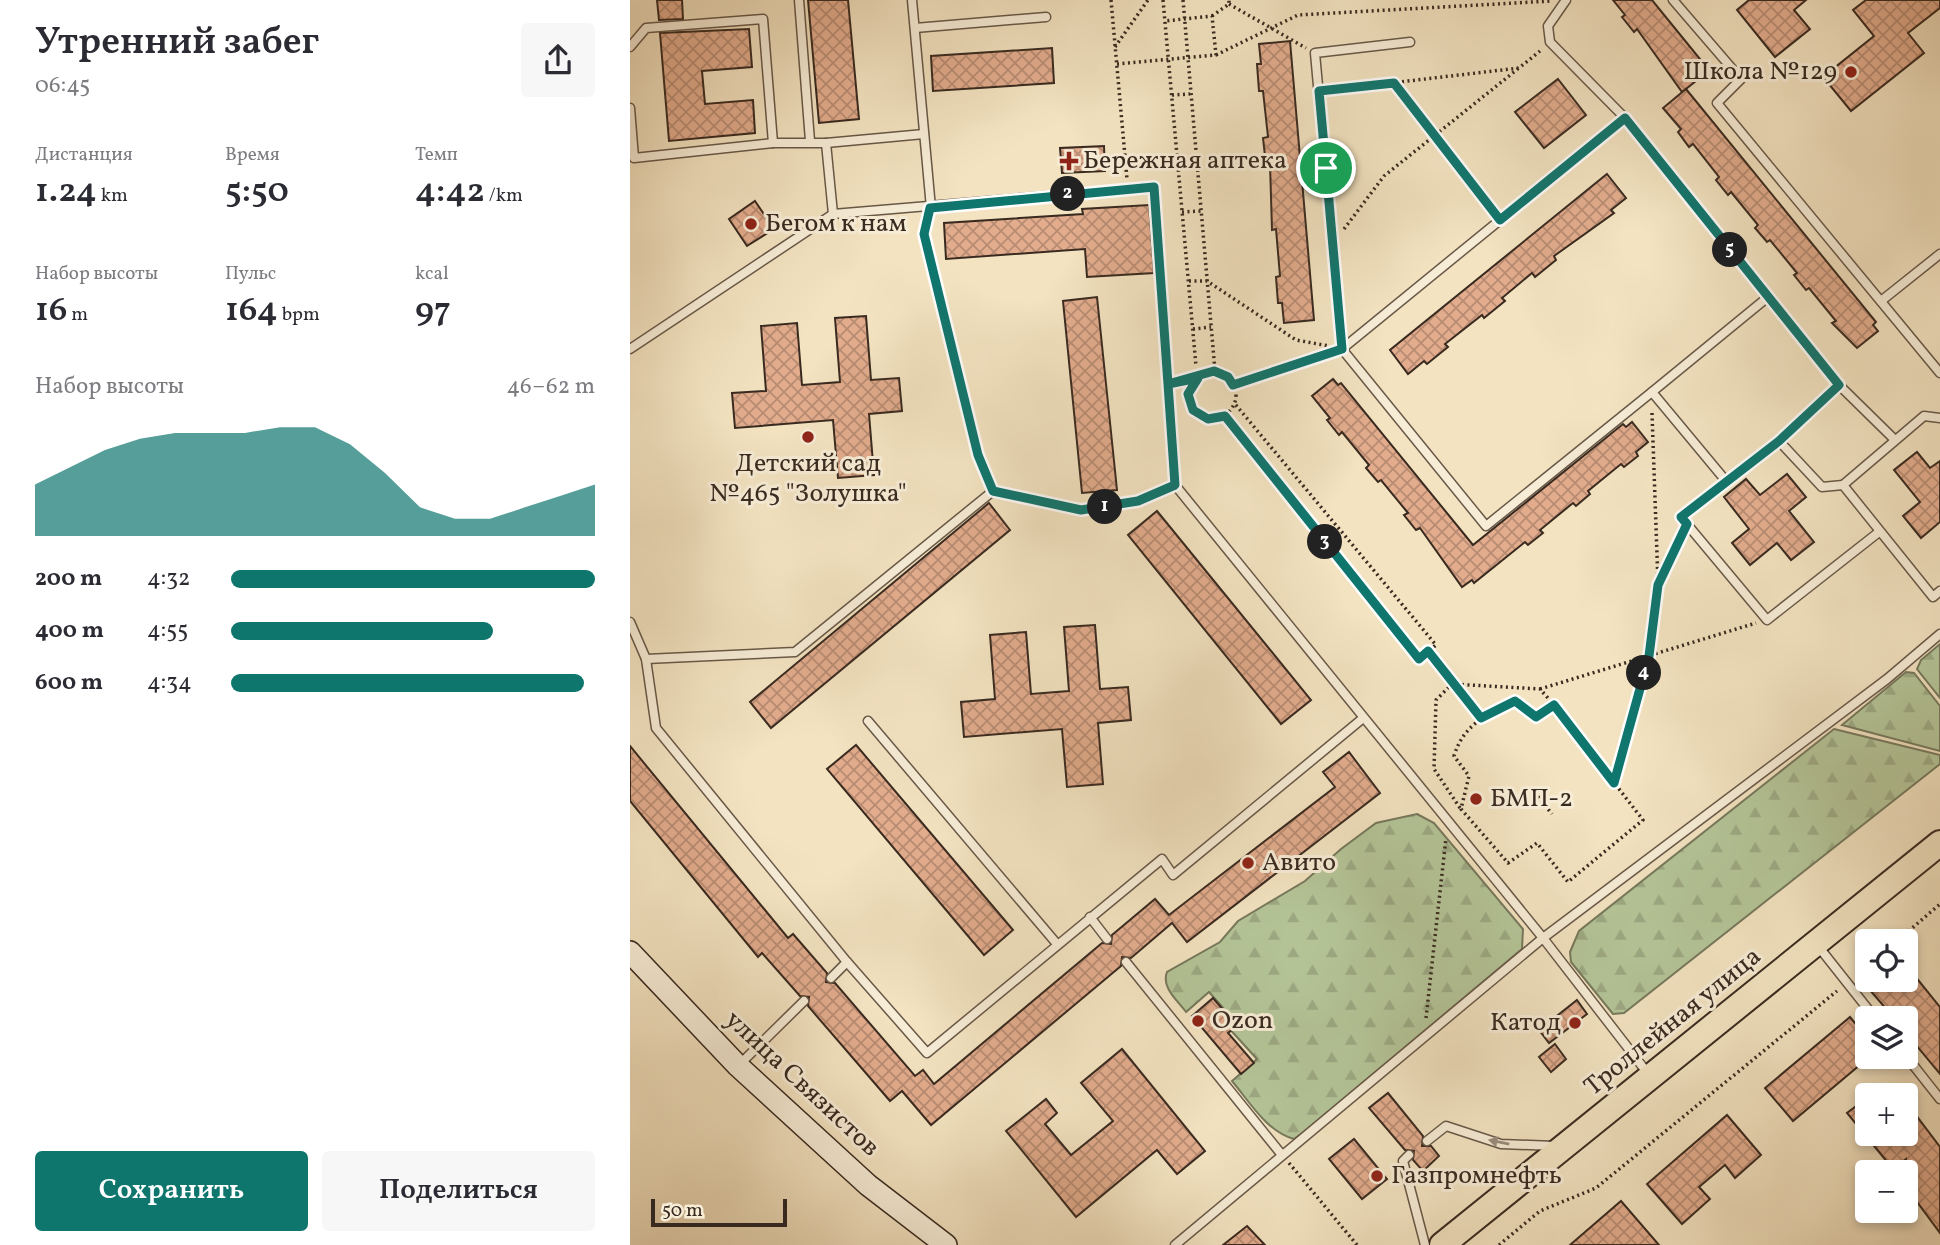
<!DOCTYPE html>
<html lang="ru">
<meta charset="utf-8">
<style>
body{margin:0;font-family:Vollkorn,serif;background:#f7f7f7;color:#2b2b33;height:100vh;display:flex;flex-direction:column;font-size:26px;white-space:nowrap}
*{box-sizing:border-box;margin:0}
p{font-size:23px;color:#7c7c81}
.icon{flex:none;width:38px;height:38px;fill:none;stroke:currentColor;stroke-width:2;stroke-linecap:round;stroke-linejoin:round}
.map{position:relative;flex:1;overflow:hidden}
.details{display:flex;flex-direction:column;background:#fff;width:630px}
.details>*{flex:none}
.buttons{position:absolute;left:1225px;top:929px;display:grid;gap:14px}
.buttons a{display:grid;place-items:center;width:63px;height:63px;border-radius:7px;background:#fff;box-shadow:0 4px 10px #0003;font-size:35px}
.scale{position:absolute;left:21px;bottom:18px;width:136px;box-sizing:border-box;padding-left:7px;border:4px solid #392a20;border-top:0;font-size:19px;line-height:24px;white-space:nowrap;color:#392a20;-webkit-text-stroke:5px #f7edd7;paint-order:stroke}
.pin{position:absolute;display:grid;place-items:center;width:60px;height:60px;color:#fff;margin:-30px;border:4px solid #fff;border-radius:50%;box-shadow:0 2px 7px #0007}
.km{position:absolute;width:35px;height:35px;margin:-18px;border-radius:50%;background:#222;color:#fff;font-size:19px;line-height:35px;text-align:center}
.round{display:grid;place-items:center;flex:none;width:74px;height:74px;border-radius:7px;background:#f7f7f7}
.summary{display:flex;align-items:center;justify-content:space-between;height:119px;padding:0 35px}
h1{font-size:38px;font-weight:600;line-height:52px}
.stats{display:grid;grid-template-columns:repeat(3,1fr);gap:10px;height:119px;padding:7px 35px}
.stats div{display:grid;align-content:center}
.stats b{font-size:35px;font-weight:600}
.stats small{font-size:19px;font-weight:400}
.stats p{font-size:19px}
.chart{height:196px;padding:14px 35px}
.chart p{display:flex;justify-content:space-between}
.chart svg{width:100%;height:126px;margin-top:7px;fill:#0f766e;opacity:.7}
.cta{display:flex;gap:14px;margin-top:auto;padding:14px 35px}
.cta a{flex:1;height:80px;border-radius:7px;background:#0f766e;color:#fff;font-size:28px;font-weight:600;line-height:80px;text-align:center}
.cta a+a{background:#f7f7f7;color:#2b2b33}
ul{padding:0 35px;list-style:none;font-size:23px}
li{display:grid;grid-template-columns:112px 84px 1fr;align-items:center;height:52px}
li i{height:18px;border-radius:9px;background:#0f766e}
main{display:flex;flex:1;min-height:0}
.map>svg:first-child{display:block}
.forest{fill:url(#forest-firs);stroke:#76785c;stroke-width:2}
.building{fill:url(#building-cross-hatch);stroke:#392a20;stroke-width:2}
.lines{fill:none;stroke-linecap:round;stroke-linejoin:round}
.lane-casing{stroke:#685848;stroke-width:11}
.secondary-casing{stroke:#392a20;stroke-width:24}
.primary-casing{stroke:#392a20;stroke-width:28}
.path{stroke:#392a20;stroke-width:3.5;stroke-dasharray:2 3.5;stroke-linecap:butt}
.lane{stroke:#f7edd7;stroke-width:8}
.secondary{stroke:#f7edd7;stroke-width:21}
.primary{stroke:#f3e3c1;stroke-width:24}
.oneway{fill:#988c7c}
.route-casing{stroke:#fff;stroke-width:14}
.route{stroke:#0f766e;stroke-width:9}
.poi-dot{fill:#8f2418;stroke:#f7edd7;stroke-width:2.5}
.labels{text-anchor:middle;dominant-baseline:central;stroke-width:6;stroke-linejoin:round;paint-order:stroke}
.poi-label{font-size:26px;fill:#392a20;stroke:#f7edd7;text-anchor:start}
.street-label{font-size:26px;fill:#392a20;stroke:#f7edd7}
</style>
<main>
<section class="details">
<div class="summary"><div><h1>Утренний забег</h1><p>06:45</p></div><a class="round"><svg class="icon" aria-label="share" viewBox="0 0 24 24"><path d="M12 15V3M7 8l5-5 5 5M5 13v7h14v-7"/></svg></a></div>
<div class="stats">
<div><p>Дистанция</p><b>1.24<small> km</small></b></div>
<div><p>Время</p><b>5:50</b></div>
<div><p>Темп</p><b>4:42<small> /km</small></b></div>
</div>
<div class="stats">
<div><p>Набор высоты</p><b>16<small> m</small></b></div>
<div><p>Пульс</p><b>164<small> bpm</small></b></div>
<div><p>kcal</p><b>97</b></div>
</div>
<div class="chart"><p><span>Набор высоты</span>46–62 m</p>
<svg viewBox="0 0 160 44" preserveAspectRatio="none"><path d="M0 44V26L10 20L20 14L30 10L40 8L50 8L60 8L70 6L80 6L90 12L100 22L110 34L120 38L130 38L140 34L150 30L160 26V44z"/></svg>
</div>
<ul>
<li><b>200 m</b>4:32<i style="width:100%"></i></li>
<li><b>400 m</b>4:55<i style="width:72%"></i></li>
<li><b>600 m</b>4:34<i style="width:97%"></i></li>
</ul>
<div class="cta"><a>Сохранить</a><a>Поделиться</a></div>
</section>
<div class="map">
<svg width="1310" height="1245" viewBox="0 0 1310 1245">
<defs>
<pattern id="forest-firs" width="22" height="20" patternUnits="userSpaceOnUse" patternTransform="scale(1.75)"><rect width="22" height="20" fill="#b4c598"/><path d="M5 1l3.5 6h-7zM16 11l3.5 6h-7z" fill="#9ca983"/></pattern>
<pattern id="building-cross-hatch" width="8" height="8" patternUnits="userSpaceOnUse" patternTransform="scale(1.75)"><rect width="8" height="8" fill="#e2ac8d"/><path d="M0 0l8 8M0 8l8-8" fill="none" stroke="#b88c73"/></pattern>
</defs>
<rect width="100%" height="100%" fill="#f3e3c1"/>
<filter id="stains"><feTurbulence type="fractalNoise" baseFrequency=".00286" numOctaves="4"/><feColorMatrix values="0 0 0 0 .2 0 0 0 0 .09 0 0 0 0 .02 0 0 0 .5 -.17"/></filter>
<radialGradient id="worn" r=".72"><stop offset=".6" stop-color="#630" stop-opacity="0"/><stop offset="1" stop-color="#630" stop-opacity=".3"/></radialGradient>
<g class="forest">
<polygon points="1310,644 1310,698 1287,669 1291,660"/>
<polygon points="1276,672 1284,673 1310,706 1310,751 1212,725"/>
<polygon points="1204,729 1310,755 1310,764 994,1013 983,1014 941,962 940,952 949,931"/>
<path d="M787,814L804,823L893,929L892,949L675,1131L664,1139C637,1132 619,1101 602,1081L627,1059L596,1025L603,1019L579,992L556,1012C547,1000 531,987 537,972L590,942L608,921L675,881L711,849L746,823Z"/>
</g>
<g class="building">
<polygon points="27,0 52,0 53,19 29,20"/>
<polygon points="178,0 218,0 229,119 189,123"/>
<polygon points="983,0 1022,0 1074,64 1071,67 1076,73 1052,92 1007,29 1004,32 992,17 995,15"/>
<polygon points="1119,0 1176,0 1164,10 1180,29 1145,57 1107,10"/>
<polygon points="1236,0 1310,0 1310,8 1278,33 1294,53 1221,111 1193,77 1244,36 1223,10"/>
<polygon points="119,29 122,67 72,71 75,104 123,100 125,133 39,141 30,33"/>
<polygon points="660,41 684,320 654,323 652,303 648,303 646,277 650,276 646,229 642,230 640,164 636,165 633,138 638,137 633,91 629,91 627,64 631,64 629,44"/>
<polygon points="422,48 424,83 303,91 301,56"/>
<polygon points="928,79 956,115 914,148 885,112"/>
<polygon points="1056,89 1246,322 1243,325 1248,331 1227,348 1202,323 1206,321 1179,288 1176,290 1164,275 1167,273 1140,240 1137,242 1125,228 1128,225 1101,192 1098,195 1086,180 1089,177 1063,144 1059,147 1048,132 1051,129 1033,108"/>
<polygon points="474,146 475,171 432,173 430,148"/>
<polygon points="977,174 996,198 981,210 984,213 924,256 926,260 905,277 902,273 872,298 875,301 854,318 852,315 815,344 818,347 797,364 794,361 778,374 760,350"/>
<polygon points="125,201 144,229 117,246 99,219"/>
<polygon points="519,205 524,273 457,277 455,249 316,259 314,223 453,214 452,209"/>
<polygon points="467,297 487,490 452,493 433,301"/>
<polygon points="236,316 241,380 269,378 272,411 239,414 244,475 208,478 203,420 105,428 102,393 136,391 131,326 167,323 172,385 210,382 205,318"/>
<polygon points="703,379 708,385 711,383 843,545 993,424 996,427 1002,422 1018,442 1006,452 1008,456 994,467 991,464 958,491 960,494 946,506 943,503 910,530 913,533 898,545 895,542 844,583 842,580 832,587 790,528 786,530 774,515 778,513 751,480 748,482 736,468 739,465 712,432 709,435 697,420 700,418 682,396"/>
<polygon points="1287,452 1300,468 1310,461 1310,522 1291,538 1273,516 1290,502 1264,470"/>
<polygon points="1157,474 1176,497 1159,511 1184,542 1161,560 1147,543 1120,565 1102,543 1119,529 1094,497 1116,479 1130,495"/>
<polygon points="359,503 380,530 141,728 120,702"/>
<polygon points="527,511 681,700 651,724 498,535"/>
<polygon points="465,625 470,689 498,687 501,720 468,723 473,784 437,787 432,729 334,737 331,702 365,699 360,635 396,632 401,694 439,691 434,627"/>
<polygon points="226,745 383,930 354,955 197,769"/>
<polygon points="0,746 158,938 163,934 197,973 196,982 205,983 285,1076 293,1070 304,1084 472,943 481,944 482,935 525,899 539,915 705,787 693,772 719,752 750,793 557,942 542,923 501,958 492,957 491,966 301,1125 272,1091 260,1101 178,1006 179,997 170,996 132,953 128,957 0,801"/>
<polygon points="1276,965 1310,1007 1310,1074 1276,1033 1276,1018 1264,1018 1238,988 1248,980 1276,980"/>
<polygon points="583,998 607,1026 598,1033 624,1063 611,1074 562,1016"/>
<polygon points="947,1000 957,1014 919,1043 909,1030"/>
<polygon points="1220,1017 1237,1038 1237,1059 1163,1121 1135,1088"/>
<polygon points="925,1044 936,1059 921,1072 909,1057"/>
<polygon points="492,1049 575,1151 547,1174 527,1150 446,1217 376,1131 416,1099 427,1113 415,1124 441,1155 483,1121 451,1083"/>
<polygon points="758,1093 793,1136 792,1146 801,1146 809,1156 793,1171 783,1160 784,1151 775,1150 739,1108"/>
<polygon points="1237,1098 1237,1134 1276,1134 1276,1102 1310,1147 1310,1233 1276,1187 1276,1159 1263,1169 1217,1113"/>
<polygon points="1097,1115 1131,1155 1105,1178 1095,1165 1069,1187 1080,1199 1052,1224 1017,1184"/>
<polygon points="724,1139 757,1179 732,1199 699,1159"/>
<polygon points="991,1201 1029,1245 940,1245"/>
<polygon points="617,1226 635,1245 593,1245"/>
</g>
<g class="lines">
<g class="lane-casing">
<g id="lane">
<polyline points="169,0 180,141"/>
<polyline points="282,0 301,208"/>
<polyline points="936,0 918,26 920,42 995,118 1138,297"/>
<polyline points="1043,0 1111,79 1087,103 1310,373"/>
<polyline points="285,28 416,17"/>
<polyline points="780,42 685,53 712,349 856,526 1022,392 1096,481"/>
<polyline points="0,47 16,28 133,19 143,143"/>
<polyline points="0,108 4,158 143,143 196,143 203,214"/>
<polyline points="196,143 294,134"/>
<polyline points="1251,301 1310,254"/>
<polyline points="0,349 203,214 524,187 538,384"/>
<polyline points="712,349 995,118"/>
<polyline points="568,378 538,384 545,485 913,938 1019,1075"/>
<polyline points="1022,392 1138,297 1209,385 1264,439"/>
<polyline points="1310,418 1294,416 1213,485 1303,597 1310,591"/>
<polyline points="1149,441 1209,385"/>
<polyline points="1213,485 1192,487 1149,441 1051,517 1137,620 1249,532"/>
<polyline points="0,622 16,659 26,728 217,962 297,1053 532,859 543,875 732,719"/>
<polyline points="16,659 165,652 363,491 451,510 508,501 545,485"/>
<polyline points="238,721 427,944"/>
<polyline points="460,917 477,939"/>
<polyline points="1188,946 1245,1018"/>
<polyline points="496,962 652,1155"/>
<polyline points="201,978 217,962"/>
<polyline points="1276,1056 1310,1099"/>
<polyline points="109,1065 174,1001"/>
<polyline points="797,1141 816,1126 871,1144 924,1146"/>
<polyline points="779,1155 773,1161 795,1245"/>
<polyline points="545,1245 913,938 1257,679 1310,634"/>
</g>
</g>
<g class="secondary-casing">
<polyline id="secondary" points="0,952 108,1066 238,1185 316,1245"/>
</g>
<g class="primary-casing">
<polyline id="primary" points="812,1245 1310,843"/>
</g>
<g class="path">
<polyline points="481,0 497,179"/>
<polyline points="533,0 566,366"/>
<polyline points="553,0 585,371"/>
<polyline points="599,4 676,48"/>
<polyline points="582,16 599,4 599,0"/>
<polyline points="485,47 518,0"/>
<polyline points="586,55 668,15 921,1"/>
<polyline points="487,64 586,55 582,16 535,21"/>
<polyline points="764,83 863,211"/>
<polyline points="701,90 889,68 910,51"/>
<polyline points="542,95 560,94"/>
<polyline points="552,212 571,211"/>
<polyline points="298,220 294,234 348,455 358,480"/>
<polyline points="714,229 754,176 889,68"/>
<polyline points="559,281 577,281 666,340 699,346"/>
<polyline points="563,329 581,327"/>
<circle cx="583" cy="395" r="23"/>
<polyline points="603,385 701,353"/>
<polyline points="1022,413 1028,583"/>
<polyline points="595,416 789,659 806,645 605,404"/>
<polyline points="798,651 851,718"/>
<polyline points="910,689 1126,623"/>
<path d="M885,701L906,717L924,705L1013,820L938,882L907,843L878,863L831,809L839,776L824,756C833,725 858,713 885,701Z"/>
<polyline points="985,783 1019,656 1028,585 1052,535"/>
<polyline points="901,788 922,814"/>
<polyline points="830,808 804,769 806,700 822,684 910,689 924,705"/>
<polyline points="1266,942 1310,904"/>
<polyline points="1226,975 1237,965"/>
<polyline points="796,1018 816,838"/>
<polyline points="659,1163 727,1245"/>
<polyline points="869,1245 910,1211 966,1188 1207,991"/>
</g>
<use href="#lane" class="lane"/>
<use href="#secondary" class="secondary"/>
<use href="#primary" class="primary"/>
</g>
<defs><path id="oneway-solid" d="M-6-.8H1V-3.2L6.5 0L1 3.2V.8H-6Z" transform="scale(1.75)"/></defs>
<use class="oneway" href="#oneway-solid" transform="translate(869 1142) rotate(-169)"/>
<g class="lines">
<g class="route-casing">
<polyline id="route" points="696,168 712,349 603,385 598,377 584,371 538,384 545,485 508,501 451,510 363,491 348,455 294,234 300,208 524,187 538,384 568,378 558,394 563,410 578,419 595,416 789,659 798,651 851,718 885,701 906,717 924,705 984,783 1019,656 1028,585 1057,524 1051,517 1149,441 1209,385 995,118 870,220 764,83 689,91 696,168"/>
</g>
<use href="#route" class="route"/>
</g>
<g class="poi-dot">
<circle cx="1221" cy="72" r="7"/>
<path d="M435.5 150.5h7v7h7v7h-7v7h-7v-7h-7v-7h7z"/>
<circle cx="121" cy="224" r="7"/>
<circle cx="178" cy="437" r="7"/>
<circle cx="846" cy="799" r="7"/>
<circle cx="618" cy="863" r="7"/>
<circle cx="568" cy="1021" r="7"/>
<circle cx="945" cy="1023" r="7"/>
<circle cx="747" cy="1176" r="7"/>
</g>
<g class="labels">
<g class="poi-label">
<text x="1207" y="72" text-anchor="end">Школа №129</text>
<text x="453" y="161">Бережная аптека</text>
<text x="135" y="224">Бегом к нам</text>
<text x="178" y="464" text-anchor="middle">Детский сад<tspan x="178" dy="30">№465 "Золушка"</tspan></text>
<text x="860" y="799">БМП-2</text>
<text x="632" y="863">Авито</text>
<text x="582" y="1021">Ozon</text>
<text x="931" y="1023" text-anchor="end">Катод</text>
<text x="761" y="1176">Газпромнефть</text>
</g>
<g class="street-label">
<text transform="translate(1043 1022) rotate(-39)">Троллейная улица</text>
<text transform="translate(172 1084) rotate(43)">улица Связистов</text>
</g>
</g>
<rect width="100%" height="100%" filter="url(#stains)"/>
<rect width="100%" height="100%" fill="url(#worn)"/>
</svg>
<div class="buttons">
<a><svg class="icon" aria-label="locate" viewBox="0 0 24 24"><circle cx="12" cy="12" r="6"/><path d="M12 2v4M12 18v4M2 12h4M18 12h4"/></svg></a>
<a><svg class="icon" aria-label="layers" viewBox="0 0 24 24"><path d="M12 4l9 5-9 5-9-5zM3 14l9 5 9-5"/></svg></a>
<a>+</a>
<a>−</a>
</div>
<div class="scale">50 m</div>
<div class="pin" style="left:696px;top:168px;background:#1e9e55"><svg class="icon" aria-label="arrive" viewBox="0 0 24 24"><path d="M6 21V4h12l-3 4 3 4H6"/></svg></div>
<b class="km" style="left:475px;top:507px">1</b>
<b class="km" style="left:438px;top:194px">2</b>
<b class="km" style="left:695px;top:542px">3</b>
<b class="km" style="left:1014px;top:673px">4</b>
<b class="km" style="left:1100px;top:250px">5</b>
</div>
</main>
